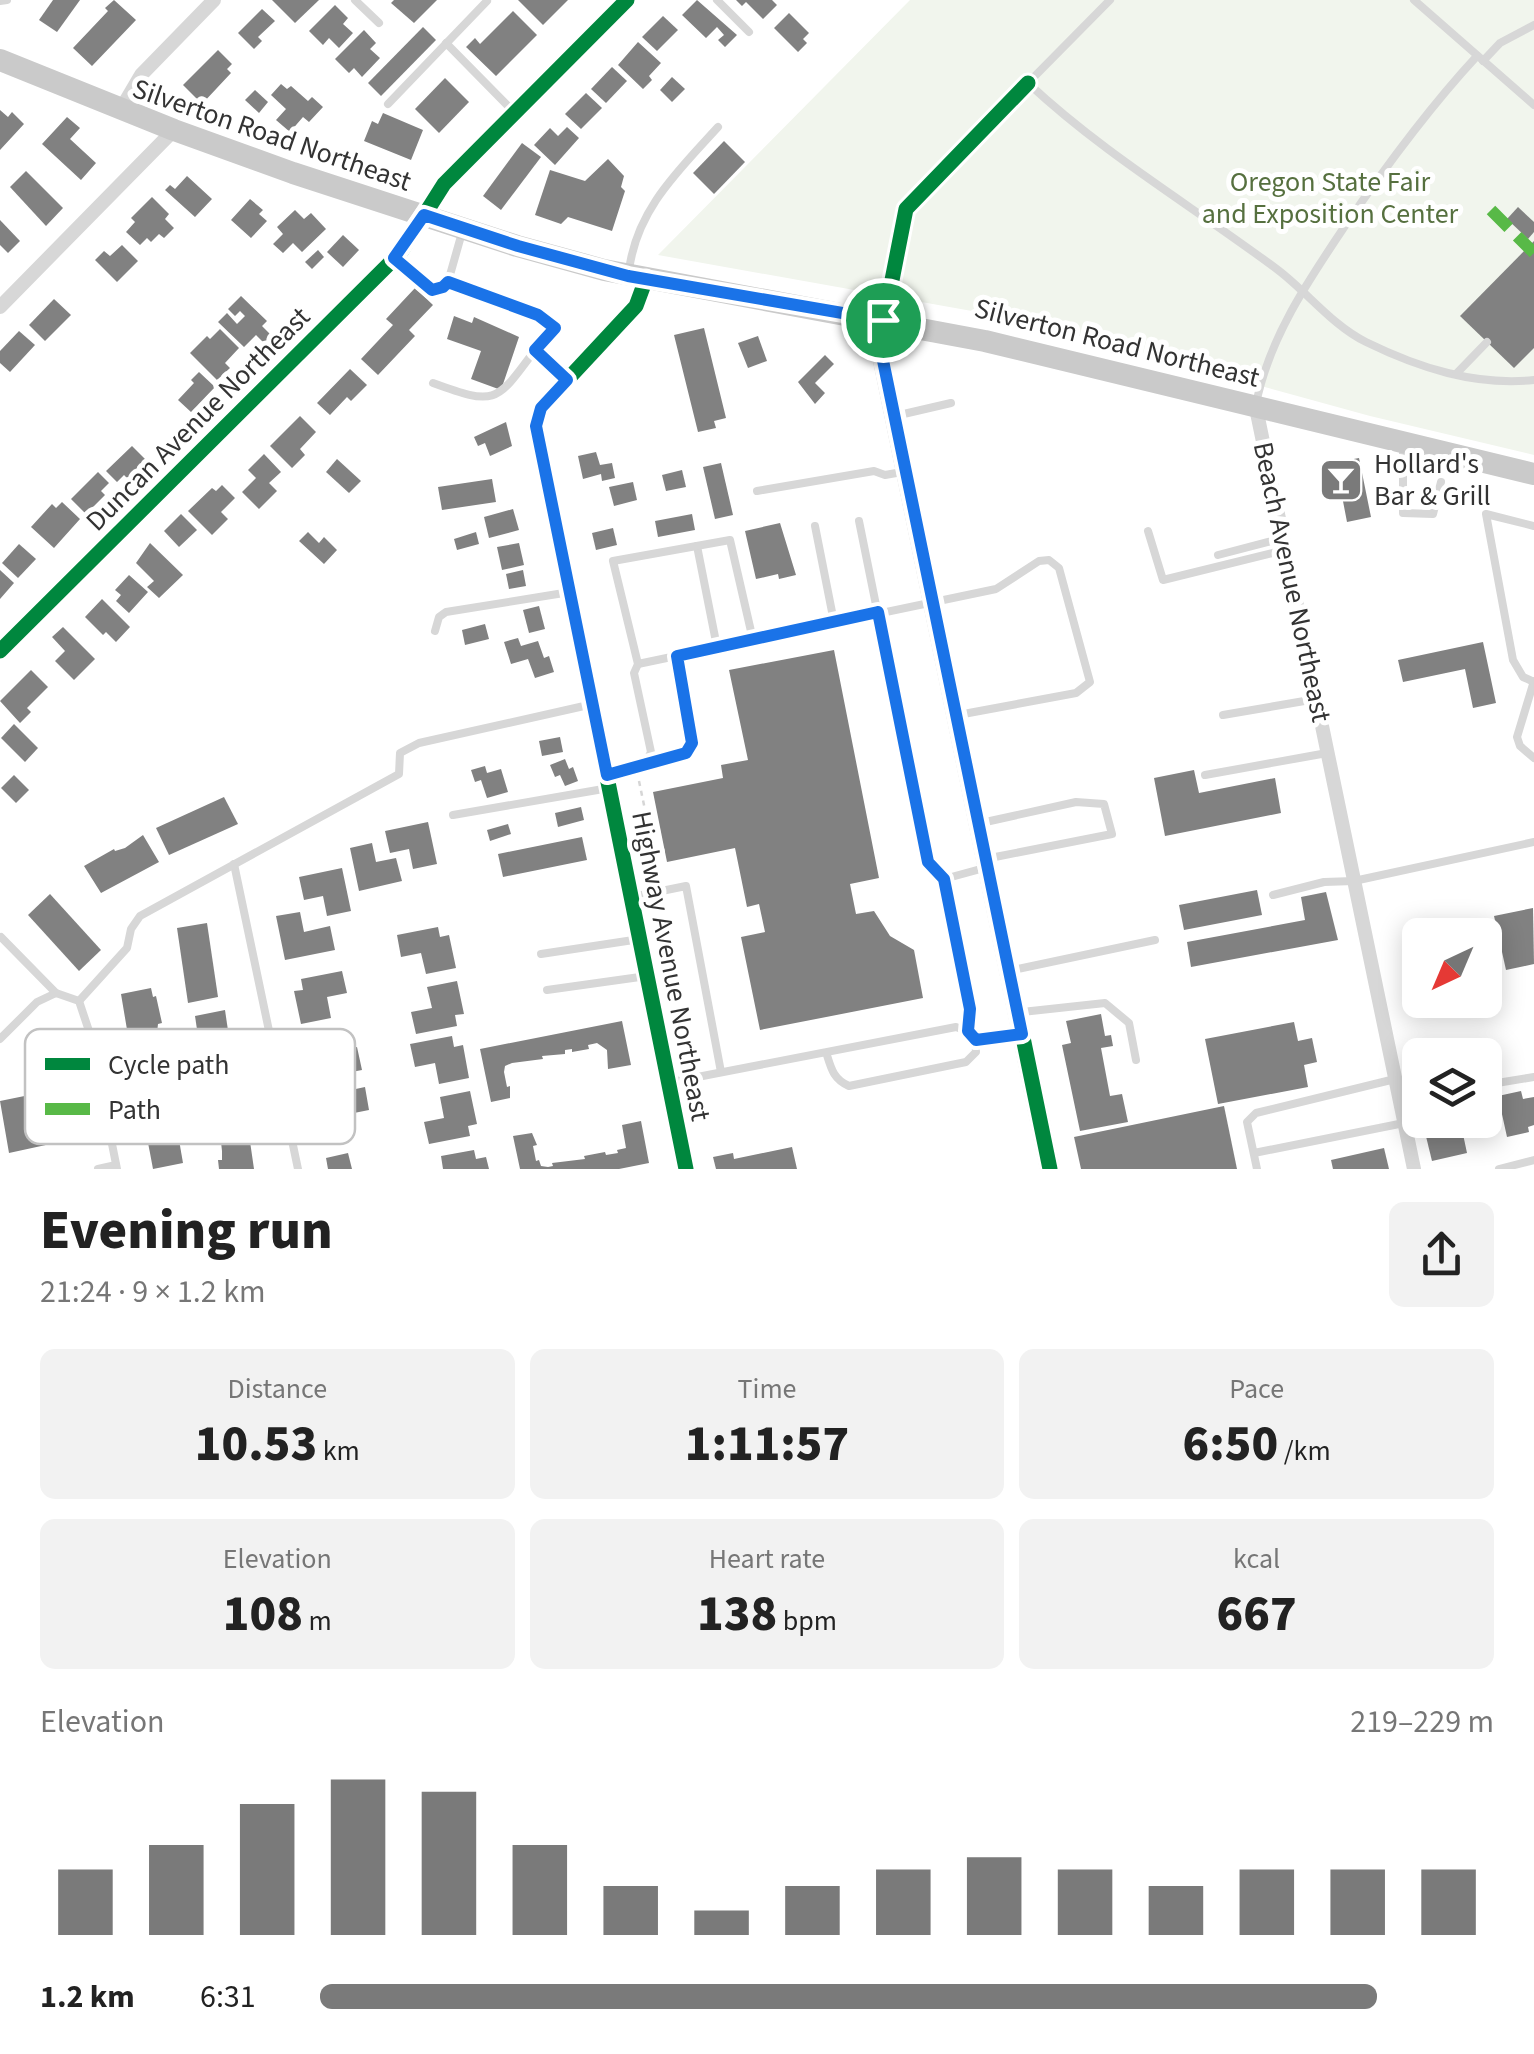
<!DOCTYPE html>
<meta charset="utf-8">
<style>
body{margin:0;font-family:"Source Sans 3",sans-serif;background:#f2f2f2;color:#222;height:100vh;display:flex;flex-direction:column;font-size:38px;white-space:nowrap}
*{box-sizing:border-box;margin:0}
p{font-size:32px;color:#767676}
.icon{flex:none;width:55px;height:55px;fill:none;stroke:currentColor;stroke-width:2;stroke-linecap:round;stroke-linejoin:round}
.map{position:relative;height:1169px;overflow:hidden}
.side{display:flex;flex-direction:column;background:#fff;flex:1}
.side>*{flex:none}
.needle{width:65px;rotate:224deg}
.fabs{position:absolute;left:1402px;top:918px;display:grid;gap:20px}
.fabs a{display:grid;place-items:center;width:100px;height:100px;border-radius:15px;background:#fff;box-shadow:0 5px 25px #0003;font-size:50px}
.pin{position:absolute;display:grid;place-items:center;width:85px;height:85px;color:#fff;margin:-42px;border:5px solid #fff;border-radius:50%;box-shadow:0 2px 10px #0007}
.round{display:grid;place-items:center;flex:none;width:105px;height:105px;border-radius:15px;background:#f2f2f2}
.summary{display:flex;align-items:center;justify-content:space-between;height:170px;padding:0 40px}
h1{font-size:55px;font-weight:800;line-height:75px}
.stats{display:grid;grid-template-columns:repeat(3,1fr);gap:15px;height:170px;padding:10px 40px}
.stats div{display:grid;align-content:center;border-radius:15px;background:#f2f2f2;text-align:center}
.stats b{font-size:50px;font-weight:800}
.stats small{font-size:28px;font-weight:400}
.stats p{font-size:28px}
.chart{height:280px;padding:20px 40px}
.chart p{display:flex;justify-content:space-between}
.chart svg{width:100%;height:180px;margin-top:10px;stroke:#7a7a7a;stroke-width:6}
ul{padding:0 40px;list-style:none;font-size:32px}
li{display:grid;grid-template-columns:160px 120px 1fr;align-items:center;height:75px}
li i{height:25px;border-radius:12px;background:#7a7a7a}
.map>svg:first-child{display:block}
.green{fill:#f1f5ed}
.building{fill:#818181}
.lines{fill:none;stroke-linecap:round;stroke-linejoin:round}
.path{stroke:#d6d6d6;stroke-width:2.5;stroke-dasharray:5 5;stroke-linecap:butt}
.lane{stroke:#d7d7d7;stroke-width:8}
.street{stroke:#d7d7d7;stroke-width:14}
.secondary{stroke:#d0d0d0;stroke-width:20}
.primary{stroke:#cacaca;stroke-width:22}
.quiet{stroke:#58b947;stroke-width:12;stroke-dasharray:25 12;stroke-linecap:butt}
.cycleway-casing{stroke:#fff;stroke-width:21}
.cycleway{stroke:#00873e;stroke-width:15}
.route-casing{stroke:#fff;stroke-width:20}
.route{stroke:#1a73e8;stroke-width:12}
.labels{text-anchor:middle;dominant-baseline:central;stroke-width:10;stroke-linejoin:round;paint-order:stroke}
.street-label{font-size:28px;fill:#333;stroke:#fff}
.park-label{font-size:28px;fill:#56703f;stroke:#fff}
.poi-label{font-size:28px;fill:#333;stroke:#fff;text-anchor:start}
.key{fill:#fff;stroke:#c2c2c2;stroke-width:2.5}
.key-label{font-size:28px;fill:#333}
</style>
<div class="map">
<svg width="1534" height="1169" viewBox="0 0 1534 1169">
<rect width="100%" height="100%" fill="#fff"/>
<polygon class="green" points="910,0 1534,0 1534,455 1370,416 1022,320 658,255"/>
<g class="building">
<polygon points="53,0 80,0 57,32 39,20"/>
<polygon points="114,0 136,20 92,66 73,48 108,11 105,8"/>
<polygon points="272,0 319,0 295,23"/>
<polygon points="394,0 437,0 414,23 391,3"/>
<polygon points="518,0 568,0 543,25"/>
<polygon points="697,0 737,35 725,47 718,40 724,35 717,27 706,38 682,15"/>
<polygon points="736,0 772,0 777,5 763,19 746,2 742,6"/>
<polygon points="335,5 348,18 343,24 353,33 339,48 329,38 323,45 309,31"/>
<polygon points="262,9 275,21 258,37 262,41 254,49 238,33"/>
<polygon points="513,11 537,35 496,76 466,47 475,38 480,44"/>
<polygon points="789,13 809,33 803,39 807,43 798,52 774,28"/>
<polygon points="663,16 678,30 657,51 642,37"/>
<polygon points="423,27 436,40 381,96 368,83"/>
<polygon points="364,30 376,43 370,49 380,58 362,77 354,68 349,73 335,59"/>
<polygon points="638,42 661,63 649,76 652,80 643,89 618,65"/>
<polygon points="218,50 232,64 227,69 231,73 202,104 183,85"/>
<polygon points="612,67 627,81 606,103 591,89"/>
<polygon points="672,77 685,89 672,102 660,90"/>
<polygon points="445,78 469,102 439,133 415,109"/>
<polygon points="281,84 287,89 291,86 308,101 312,97 323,107 309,122 303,117 290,132 276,120 286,109 271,95"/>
<polygon points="255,90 268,102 259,113 245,100"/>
<polygon points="586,93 602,108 581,129 565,114"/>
<polygon points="0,110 8,117 12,112 24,124 0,150"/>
<polygon points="383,113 423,130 411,160 364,141 372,121 378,124"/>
<polygon points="67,117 80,128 70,139 96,163 81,180 42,144"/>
<polygon points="567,127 579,138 555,165 534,145 550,128 558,136"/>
<polygon points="724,141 745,162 714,194 693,173"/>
<polygon points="522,143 541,157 501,210 483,196"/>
<polygon points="608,159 624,176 621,187 625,191 612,231 568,217 561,224 535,215 550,170 585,181"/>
<polygon points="26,171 63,208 46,226 10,187"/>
<polygon points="187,176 212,199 195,217 165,190 170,185 175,189"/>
<polygon points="152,197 169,214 165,219 174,228 164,238 159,234 151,242 147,238 140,245 126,232 135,222 131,218"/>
<polygon points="250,199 263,210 259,214 267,221 251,238 231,220"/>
<polygon points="1518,207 1534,222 1534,232 1528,239 1507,219"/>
<polygon points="295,210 304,219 311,213 326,229 302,252 293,243 283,253 273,244 283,234 277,227"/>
<polygon points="0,220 20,241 8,253 0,245"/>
<polygon points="343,235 359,250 343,267 327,252"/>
<polygon points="1534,241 1534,348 1514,368 1460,316"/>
<polygon points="122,245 138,261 117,282 95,260 104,251 110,256"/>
<polygon points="318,250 324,257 312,269 305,262"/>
<polygon points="415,288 433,305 409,330 415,336 378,375 361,359 393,325 386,319"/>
<polygon points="241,296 267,321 262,326 272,336 265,344 256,335 244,347 218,322 227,313 237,324 245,316 240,311 235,316 228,309"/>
<polygon points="54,299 71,315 45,341 29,325"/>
<polygon points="454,316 472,323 474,317 519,337 501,390 471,379 481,351 447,339"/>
<polygon points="704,328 726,418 714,421 716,428 698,432 674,335"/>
<polygon points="220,329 239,348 225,363 230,368 217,380 190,353 207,336 210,339"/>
<polygon points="19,331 35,345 10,372 0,363 0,351"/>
<polygon points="758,336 767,361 748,368 738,343"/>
<polygon points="825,355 834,364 815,383 825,393 815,404 798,382"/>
<polygon points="350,369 367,385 351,401 347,397 330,415 317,403"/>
<polygon points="199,372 215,387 191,412 178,400 194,383 191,380"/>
<polygon points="300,416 316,432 300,449 305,455 292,468 270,446"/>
<polygon points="506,422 512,446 490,456 485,443 478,446 474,437"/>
<polygon points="132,446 149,463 130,481 124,475 117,482 106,471"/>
<polygon points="596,452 600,465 612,463 615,478 602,481 601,474 583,479 578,456"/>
<polygon points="264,454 281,472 269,483 277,491 259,509 242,492 256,478 248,470"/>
<polygon points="1359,458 1371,517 1347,522 1342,496 1337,498 1336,492 1328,494 1322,465"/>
<polygon points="337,459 361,481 349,493 326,472"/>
<polygon points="721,463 733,515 715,519 703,467"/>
<polygon points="682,470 686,487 666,491 662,475"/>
<polygon points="98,472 109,483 101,491 105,495 86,514 71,499"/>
<polygon points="492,479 496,502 442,510 438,487"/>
<polygon points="633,482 637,500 614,506 609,487"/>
<polygon points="222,485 235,498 221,512 228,519 212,535 188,511 212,488 216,491"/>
<polygon points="62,502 80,519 54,548 31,527 52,504 56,508"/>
<polygon points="513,509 519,530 489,538 484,517"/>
<polygon points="181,514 197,530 179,547 164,531"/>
<polygon points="692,514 695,530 658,537 655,521"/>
<polygon points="780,523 796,575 779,579 778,574 756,579 745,531"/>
<polygon points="613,528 617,545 596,550 592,533"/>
<polygon points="308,532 319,543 324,537 337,550 324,564 299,541"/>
<polygon points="476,532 479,544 457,550 454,539"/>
<polygon points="150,543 183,575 159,598 147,587 154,581 136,563"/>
<polygon points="519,543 524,565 502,570 497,547"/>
<polygon points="19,544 36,559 18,578 2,563"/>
<polygon points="0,570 14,583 0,599"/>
<polygon points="523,570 526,586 509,589 506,574"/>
<polygon points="129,575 148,592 129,613 116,601 121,595 115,590"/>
<polygon points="102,599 130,627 116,642 106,632 103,635 85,617"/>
<polygon points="539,606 545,629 529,633 523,610"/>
<polygon points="485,624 489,639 465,645 462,630"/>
<polygon points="63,627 95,659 74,680 55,661 65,651 52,637"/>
<polygon points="518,638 521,646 538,641 544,658 549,656 554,672 535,678 528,659 511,664 504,642"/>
<polygon points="1483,642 1496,703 1473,708 1465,669 1403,682 1398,660"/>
<polygon points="834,650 879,878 850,884 856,914 874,911 890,936 914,950 923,998 760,1030 741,937 765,932 759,904 747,907 735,848 667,862 653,792 723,778 721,765 748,760 729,670"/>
<polygon points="31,670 48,687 27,708 31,712 20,723 0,701"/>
<polygon points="14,724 38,748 25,762 1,738"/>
<polygon points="560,737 563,752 542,756 539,741"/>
<polygon points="565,759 569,769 573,767 578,781 565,786 560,775 555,777 550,765"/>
<polygon points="485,766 487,773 501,769 508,792 487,798 481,780 475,782 471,770"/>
<polygon points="1194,770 1199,793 1275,778 1281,813 1165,836 1154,778"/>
<polygon points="14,775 29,790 16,803 1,788"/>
<polygon points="224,797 238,824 169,855 156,828"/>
<polygon points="581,807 584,820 558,827 555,813"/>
<polygon points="428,822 437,864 413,869 409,849 390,853 385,831"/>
<polygon points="508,824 511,834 490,841 487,830"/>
<polygon points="143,835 159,862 101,893 84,866 114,849 115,851 125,848"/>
<polygon points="582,837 587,860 503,877 498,854"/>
<polygon points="372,843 376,862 396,858 402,881 359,891 350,848"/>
<polygon points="342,868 351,911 327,916 323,896 304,900 299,877"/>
<polygon points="1257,890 1262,915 1184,930 1179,905"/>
<polygon points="1326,892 1338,940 1191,967 1187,942 1305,920 1301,897"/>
<polygon points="50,894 101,950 79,971 28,915"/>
<polygon points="1533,908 1534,964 1506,970 1494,916"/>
<polygon points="300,912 304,932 330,926 335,950 285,960 276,916"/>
<polygon points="207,923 218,997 188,1003 177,928"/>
<polygon points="438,927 440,937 449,935 456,968 426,974 421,953 401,957 397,935"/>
<polygon points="342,971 347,993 327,997 331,1018 301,1024 294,991 303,990 301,979"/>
<polygon points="457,981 464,1014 455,1015 457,1026 416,1034 411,1012 432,1008 427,987"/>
<polygon points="151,988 153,997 156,996 162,1023 158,1024 157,1033 159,1041 163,1041 168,1067 165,1067 167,1077 136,1083 121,994"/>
<polygon points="225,1010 236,1085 206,1090 195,1016"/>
<polygon points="1101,1014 1105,1036 1111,1035 1113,1046 1101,1048 1110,1096 1122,1094 1128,1122 1080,1131 1062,1045 1071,1043 1066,1021"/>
<polygon points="622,1021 631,1065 608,1069 607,1050 597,1043 588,1045 589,1049 572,1052 572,1049 565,1050 565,1054 542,1056 543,1059 512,1063 505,1066 504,1072 507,1087 510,1086 510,1098 491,1102 480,1049"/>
<polygon points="1294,1022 1298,1041 1312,1038 1317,1062 1304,1065 1308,1087 1218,1104 1205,1039"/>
<polygon points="332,1030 337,1051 357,1047 362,1070 320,1078 318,1067 309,1069 302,1036"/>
<polygon points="452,1036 454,1047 463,1045 469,1078 439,1084 435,1063 415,1067 410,1044"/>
<polygon points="365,1087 369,1110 349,1114 354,1135 323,1141 317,1108 325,1106 323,1096"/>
<polygon points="170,1088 183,1163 153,1169 139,1095"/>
<polygon points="49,1091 56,1122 51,1123 55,1143 9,1153 0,1101"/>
<polygon points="470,1091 477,1124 468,1126 470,1136 429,1144 424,1122 444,1118 440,1097"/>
<polygon points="1521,1091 1523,1099 1534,1097 1534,1125 1528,1127 1529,1132 1507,1137 1498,1096"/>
<polygon points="244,1100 254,1169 219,1169 218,1160 222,1160 222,1151 221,1142 217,1143 212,1117 215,1116 213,1106"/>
<polygon points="1224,1106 1237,1169 1081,1169 1074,1137"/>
<polygon points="1422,1120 1460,1120 1467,1153 1432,1161"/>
<polygon points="641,1121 649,1163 619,1169 520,1169 513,1136 532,1133 537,1145 533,1146 536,1161 539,1160 541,1166 548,1167 553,1166 552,1163 585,1159 584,1156 605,1152 606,1155 618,1153 617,1150 626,1148 622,1125"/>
<polygon points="792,1147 797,1169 716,1169 713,1157 733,1153 734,1159"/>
<polygon points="1384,1148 1389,1169 1333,1169 1331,1160"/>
<polygon points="474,1150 476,1159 486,1157 489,1169 443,1169 441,1156"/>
<polygon points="348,1153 352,1169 328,1169 326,1158"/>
</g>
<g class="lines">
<polyline class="path" points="639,781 659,877"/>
<g class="lane">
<polyline points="355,0 379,23"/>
<polyline points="717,0 749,32"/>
<path d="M1110,0L1028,83C1105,155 1194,207 1278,270C1307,292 1333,326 1366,342C1419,368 1475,386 1534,380"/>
<polyline points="1414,0 1534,105"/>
<polyline points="0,1 7,0"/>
<polyline points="446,43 515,113"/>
<polyline points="1483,61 1500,43 1534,25"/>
<polyline points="388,104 487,1"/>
<polyline points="463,229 448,282 538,315 555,328 535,350 567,380"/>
<polyline points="395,258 432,290 443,287 448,282"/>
<path d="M629,271C636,210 679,170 718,127"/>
<polyline points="1456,374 1487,342"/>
<path d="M433,383C496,406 496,403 535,350"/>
<path d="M1256,404C1269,338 1308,281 1345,226C1386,166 1428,109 1477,56"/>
<polyline points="895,416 951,403"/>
<polyline points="1403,448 1403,513 1433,514 1441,482"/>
<polyline points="757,491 874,471 885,475 902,472"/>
<polyline points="859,521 928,862 944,879"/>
<polyline points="815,526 834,622"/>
<polyline points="1148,531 1163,580 1285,550"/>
<polyline points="697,546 717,647"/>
<polyline points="1218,555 1283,538"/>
<polyline points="435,631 439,617 446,612 570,592"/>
<polyline points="638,664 996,589 1039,561 1049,560 1059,568 1090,682 1076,693 958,715"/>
<polyline points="1534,681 1517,737 1520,746 1534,758"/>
<polyline points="1534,682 1523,677 1513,660 1486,514 1534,526"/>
<polyline points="1223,715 1316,699"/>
<polyline points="646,762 651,752 634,673 638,664 613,561 730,540 753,640"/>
<polyline points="607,775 685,753 693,743 677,656"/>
<polyline points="1205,775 1327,753"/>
<polyline points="453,815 609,788"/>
<polyline points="981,823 1076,802 1104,804 1112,834 990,858"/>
<polyline points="234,864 298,1169"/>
<polyline points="1273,895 1324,882 1354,881 1534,842"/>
<polyline points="632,897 686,886 721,1072"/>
<polyline points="1,937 56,993"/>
<polyline points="541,954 640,939"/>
<polyline points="1013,970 1155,940"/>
<polyline points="547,990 647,976"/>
<polyline points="79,1001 127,948 131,929 140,916 399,774 400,753 419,743 593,704"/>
<polyline points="1022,1012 1105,1003 1129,1023 1136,1060"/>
<polyline points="968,1031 971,1009 944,879 988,867"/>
<polyline points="0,1039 37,1002 56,993 79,1001 90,1034 117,1169"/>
<polyline points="976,1040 1022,1034"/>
<path d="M669,1083L682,1080L956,1027C970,1032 976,1036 976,1052L966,1062L849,1086C833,1079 831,1068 826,1052"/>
<polyline points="1485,1085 1534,1077"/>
<polyline points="1400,1097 1420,1095"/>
<polyline points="1254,1153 1404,1123"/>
<polyline points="98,1169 116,1165"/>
<polyline points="1257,1169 1247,1122 1256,1113 1395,1079"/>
<polyline points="1499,1169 1534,1160"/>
</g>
<g class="street">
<polyline points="121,109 141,75 214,0"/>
<polyline points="646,279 636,306 541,408 536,425 686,1169"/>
<polyline points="0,307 174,130"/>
<polyline points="883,320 906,209 1028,83"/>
<polyline points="1256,408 1414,1169"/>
<polyline points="0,651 401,252 444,184 627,0"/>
</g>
<polyline class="secondary" points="883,320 880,346 1050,1169"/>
<polyline class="primary" points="0,60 174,130 293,173 517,246 604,270 985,341 1534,474"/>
<polyline class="quiet" points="1491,210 1534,253"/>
<g class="cycleway-casing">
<g id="cycleway">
<polyline points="1028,83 906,209 880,341 1050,1169"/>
<polyline points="646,279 636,306 541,408 536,425 686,1169"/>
<polyline points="0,651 401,252 444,184 627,0"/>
</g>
</g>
<use href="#cycleway" class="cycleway"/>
</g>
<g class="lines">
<g class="route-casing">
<polygon id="route" points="424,215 518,246 628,276 883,320 880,346 1022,1034 976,1040 968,1031 970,1009 944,879 928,862 878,612 677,656 692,743 686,753 607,775 536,426 541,408 567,380 535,350 555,328 538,315 448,282 443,287 432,290 394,258"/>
</g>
<use href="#route" class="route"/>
</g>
<defs>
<g id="bar-square" transform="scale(2.25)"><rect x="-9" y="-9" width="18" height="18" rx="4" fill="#7a7a7a" stroke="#fff"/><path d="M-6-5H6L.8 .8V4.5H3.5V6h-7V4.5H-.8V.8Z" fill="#fff"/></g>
</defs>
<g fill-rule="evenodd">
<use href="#bar-square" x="1341" y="480"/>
</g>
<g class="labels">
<g class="street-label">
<text transform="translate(272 135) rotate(19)">Silverton Road Northeast</text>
<text transform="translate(1117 343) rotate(14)">Silverton Road Northeast</text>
<text transform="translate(198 419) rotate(-45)">Duncan Avenue Northeast</text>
<text transform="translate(1292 582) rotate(78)">Beach Avenue Northeast</text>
<text transform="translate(671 966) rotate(79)">Highway Avenue Northeast</text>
</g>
<g class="park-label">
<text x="1330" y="182">Oregon State Fair<tspan x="1330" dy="32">and Exposition Center</tspan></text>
</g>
<g class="poi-label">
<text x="1374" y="464">Hollard's<tspan x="1374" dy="32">Bar &amp; Grill</tspan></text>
</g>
</g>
<rect x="25" y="1029" width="330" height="115" rx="15" class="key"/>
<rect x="45" y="1058" width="45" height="12" fill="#00873e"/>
<rect x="45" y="1103" width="45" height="12" fill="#58b947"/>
<g class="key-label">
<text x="108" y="1074">Cycle path</text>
<text x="108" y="1119">Path</text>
</g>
</svg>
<div class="fabs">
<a><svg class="needle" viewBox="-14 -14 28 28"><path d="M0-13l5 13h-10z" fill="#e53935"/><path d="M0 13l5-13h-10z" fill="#767676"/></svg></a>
<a><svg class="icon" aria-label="layers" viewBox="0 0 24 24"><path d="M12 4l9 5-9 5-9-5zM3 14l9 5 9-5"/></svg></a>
</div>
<div class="pin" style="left:883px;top:320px;background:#1e9e55"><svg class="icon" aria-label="arrive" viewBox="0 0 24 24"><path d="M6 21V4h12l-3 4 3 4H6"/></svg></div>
</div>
<section class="side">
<div class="summary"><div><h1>Evening run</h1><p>21:24 · 9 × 1.2 km</p></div><a class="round"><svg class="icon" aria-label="share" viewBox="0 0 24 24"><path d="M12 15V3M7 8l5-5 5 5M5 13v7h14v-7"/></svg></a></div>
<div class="stats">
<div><p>Distance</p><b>10.53<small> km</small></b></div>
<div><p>Time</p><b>1:11:57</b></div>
<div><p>Pace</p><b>6:50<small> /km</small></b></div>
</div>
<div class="stats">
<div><p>Elevation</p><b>108<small> m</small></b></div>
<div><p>Heart rate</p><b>138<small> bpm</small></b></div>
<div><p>kcal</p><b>667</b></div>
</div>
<div class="chart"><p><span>Elevation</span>219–229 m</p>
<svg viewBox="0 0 160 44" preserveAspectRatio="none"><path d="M5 44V28M15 44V22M25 44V12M35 44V6M45 44V9M55 44V22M65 44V32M75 44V38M85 44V32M95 44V28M105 44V25M115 44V28M125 44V32M135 44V28M145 44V28M155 44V28"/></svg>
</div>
<ul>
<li><b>1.2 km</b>6:31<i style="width:90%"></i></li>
</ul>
</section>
